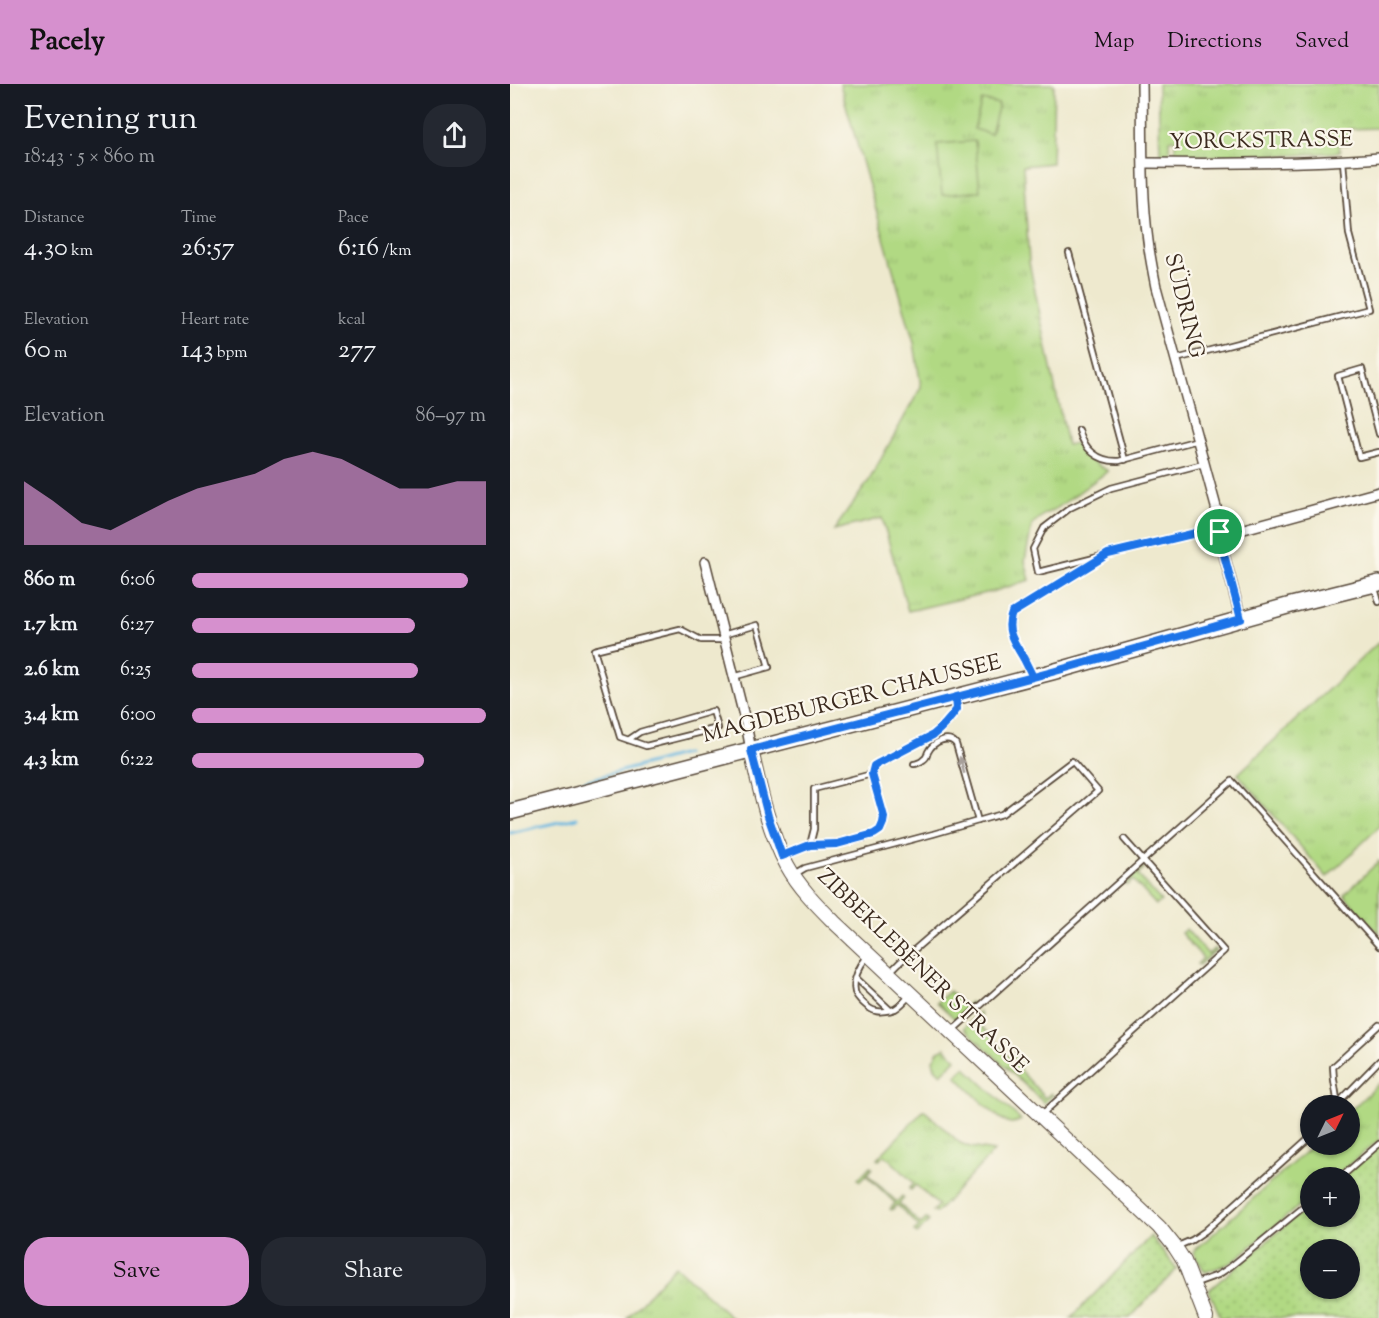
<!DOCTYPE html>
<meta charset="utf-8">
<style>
body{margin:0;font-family:"Sorts Mill Goudy",serif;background:#242831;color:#f1f3f6;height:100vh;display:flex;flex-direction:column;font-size:22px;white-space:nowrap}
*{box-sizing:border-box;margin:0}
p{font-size:20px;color:#9ea1a6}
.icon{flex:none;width:33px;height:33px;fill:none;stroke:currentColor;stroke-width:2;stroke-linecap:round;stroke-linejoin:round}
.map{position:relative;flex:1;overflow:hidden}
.drawer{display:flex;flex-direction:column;background:#171b24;width:510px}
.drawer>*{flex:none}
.needle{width:39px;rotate:47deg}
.tools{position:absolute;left:790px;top:1011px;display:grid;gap:12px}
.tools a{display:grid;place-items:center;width:60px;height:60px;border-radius:50%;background:#171b24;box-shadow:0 2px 4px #0004;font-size:30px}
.pin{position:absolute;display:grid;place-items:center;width:51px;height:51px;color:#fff;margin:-26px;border:3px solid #fff;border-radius:50%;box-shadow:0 2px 6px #0007}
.round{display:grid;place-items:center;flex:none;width:63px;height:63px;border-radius:24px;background:#242831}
.summary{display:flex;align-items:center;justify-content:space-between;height:102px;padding:0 24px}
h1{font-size:33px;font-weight:600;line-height:45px}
.stats{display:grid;grid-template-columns:repeat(3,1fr);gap:9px;height:102px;padding:6px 24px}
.stats div{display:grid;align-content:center}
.stats b{font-size:26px;font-weight:600}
.stats small{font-size:16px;font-weight:400}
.stats p{font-size:16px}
.chart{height:168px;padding:12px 24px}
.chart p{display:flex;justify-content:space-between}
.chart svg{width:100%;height:108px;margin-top:6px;fill:#d690ce;opacity:.7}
.button{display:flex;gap:12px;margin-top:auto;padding:12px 24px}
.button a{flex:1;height:69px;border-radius:24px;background:#d690ce;color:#111;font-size:24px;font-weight:600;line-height:69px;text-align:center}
.button a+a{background:#242831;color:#f1f3f6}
ul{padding:0 24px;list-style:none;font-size:20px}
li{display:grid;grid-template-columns:96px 72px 1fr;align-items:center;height:45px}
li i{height:15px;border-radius:8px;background:#d690ce}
header{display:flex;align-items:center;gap:36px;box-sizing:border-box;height:84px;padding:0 30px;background:#d690ce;color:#111}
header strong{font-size:28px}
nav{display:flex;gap:33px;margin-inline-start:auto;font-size:21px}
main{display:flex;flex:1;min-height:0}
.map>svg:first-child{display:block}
.grass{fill:url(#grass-tufts);stroke:#768250;stroke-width:1.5}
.park{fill:url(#park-dots);stroke:#768250;stroke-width:1.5;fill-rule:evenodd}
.pitch{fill:#b1d983;stroke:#768250;stroke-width:1.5}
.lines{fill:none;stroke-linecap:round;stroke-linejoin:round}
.stream{stroke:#64b6e0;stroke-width:3}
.lane-casing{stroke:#564738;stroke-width:8}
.street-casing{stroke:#564738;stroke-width:12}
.secondary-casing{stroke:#564738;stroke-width:16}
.primary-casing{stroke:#564738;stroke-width:18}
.lane{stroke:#fff;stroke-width:4.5}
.street{stroke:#fff;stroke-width:9}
.secondary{stroke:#fff;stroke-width:14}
.primary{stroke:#fff;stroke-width:15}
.oneway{fill:#a79f9a}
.route-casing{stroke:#fff;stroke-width:12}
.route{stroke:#1a73e8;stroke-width:8}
.labels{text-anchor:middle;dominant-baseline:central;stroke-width:4.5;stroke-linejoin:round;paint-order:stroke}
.street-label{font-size:22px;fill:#3b2a1e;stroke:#fbf7ec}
</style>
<header>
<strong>Pacely</strong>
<nav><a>Map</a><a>Directions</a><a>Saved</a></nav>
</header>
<main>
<section class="drawer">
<div class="summary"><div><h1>Evening run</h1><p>18:43 · 5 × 860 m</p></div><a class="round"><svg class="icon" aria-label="share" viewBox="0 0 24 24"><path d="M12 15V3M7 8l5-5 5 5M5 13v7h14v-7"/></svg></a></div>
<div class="stats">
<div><p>Distance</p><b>4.30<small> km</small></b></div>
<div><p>Time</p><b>26:57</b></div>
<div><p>Pace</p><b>6:16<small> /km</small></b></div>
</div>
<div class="stats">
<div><p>Elevation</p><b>60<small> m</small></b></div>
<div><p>Heart rate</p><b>143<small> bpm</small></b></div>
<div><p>kcal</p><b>277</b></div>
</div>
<div class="chart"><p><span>Elevation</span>86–97 m</p>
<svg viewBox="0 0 160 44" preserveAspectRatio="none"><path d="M0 44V18L10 26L20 35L30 38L40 32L50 26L60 21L70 18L80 15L90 9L100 6L110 9L120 15L130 21L140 21L150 18L160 18V44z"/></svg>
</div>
<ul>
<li><b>860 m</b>6:06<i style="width:94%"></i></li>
<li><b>1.7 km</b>6:27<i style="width:76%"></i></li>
<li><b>2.6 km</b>6:25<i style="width:77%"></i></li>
<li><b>3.4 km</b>6:00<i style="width:100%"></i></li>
<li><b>4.3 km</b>6:22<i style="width:79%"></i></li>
</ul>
<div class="button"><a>Save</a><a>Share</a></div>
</section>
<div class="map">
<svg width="869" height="1234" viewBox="0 0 869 1234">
<defs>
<pattern id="grass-tufts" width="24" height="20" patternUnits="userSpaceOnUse" patternTransform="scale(1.5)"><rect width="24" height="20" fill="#b1d983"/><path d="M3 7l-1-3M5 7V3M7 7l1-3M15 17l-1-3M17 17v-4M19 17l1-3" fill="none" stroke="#99ba71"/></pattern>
<pattern id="park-dots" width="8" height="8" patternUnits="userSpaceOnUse" patternTransform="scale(1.5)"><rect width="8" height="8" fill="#b1d983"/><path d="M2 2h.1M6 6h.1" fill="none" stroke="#99ba71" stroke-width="1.8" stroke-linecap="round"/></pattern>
</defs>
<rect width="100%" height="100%" fill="#fbf7ec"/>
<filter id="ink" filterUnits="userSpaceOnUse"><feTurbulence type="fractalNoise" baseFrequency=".0167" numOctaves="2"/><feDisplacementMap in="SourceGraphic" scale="12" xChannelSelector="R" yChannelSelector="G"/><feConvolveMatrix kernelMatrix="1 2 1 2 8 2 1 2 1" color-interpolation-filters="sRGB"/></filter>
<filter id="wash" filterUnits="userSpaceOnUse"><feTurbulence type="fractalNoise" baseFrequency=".008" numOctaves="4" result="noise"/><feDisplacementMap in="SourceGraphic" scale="24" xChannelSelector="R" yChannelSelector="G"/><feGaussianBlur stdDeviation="1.35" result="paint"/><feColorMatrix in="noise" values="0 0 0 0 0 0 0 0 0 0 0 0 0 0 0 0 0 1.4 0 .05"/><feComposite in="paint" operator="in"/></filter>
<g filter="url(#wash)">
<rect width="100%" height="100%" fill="#eee9ce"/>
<g class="grass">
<path d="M330,0H544L542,79L513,82L519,178L557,361L566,359C575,372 584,380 598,387L547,424L533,431L522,441L515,477L520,496L485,507L398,527L372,434L324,446L358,398L411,303L404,259Z"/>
<polygon points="648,0 869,0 869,44 838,45 838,60 829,60 830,68 786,71 665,72 665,57 664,55 659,56 660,72 650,71"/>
<polygon points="869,558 869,743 817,793 728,690"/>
<polygon points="869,777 869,850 834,811"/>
<polygon points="633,783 634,785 628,791 651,817 646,821 623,796 617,801 615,799"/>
<polygon points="676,845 698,870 705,864 706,866 689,881 687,880 693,874 671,849"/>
<polygon points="440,907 455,923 460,918 462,920 446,934 445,935 427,918"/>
<polygon points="469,928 471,931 466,936 499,973 505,968 508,972 502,977 535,1014 541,1009 543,1011 534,1019 454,944"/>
<polygon points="435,964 446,975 431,990 425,984 423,976 428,967"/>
<path d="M455,983L511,1036C506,1039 502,1040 497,1038C485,1034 456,1002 446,992Z"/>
<polygon points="869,999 869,1056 824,1093 801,1094 801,1112 721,1179 695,1188 683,1168 803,1061 840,1060 840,1027"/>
<polygon points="414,1026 450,1059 460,1063 484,1067 426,1129 423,1127 428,1121 406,1101 401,1106 399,1105 404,1099 375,1071 369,1076 367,1075"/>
<polygon points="360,1082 362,1084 357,1090 387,1118 392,1112 394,1114 389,1120 411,1140 416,1135 419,1137 407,1150 404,1147 409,1142 387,1121 382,1126 380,1125 385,1119 356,1091 350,1097 348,1095"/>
<polygon points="165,1182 222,1234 117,1234"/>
</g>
<g class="park">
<path d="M869,1062V1234H711L699,1206L801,1120V1132H840V1094L832,1093ZM801,1166H840V1204H801Z"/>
<polygon points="641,1152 667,1185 620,1234 561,1234"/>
</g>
<g class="pitch">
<polygon points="472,16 489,20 481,50 464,45"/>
<polygon points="465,57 470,107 432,111 427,60"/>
</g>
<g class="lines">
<g class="stream">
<polyline points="0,717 175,670"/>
<polyline points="0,749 67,734"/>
</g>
</g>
</g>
<g filter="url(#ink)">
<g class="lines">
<g class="lane-casing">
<g id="lane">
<polyline points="559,169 615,376"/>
<polyline points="666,275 859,225 839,150 833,77"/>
<path d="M569,346C574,365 588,378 609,377L688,356"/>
<polyline points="869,350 852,285 828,292 849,373 869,368"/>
<polyline points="693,380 601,404 560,424 534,444 523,465 528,488 685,449 710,448"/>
<polyline points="865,504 869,518"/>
<polyline points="213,551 247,541 259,583 223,593"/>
<path d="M522,591C519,585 517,579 513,574C505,559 495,547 502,529L593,473"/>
<polyline points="118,656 130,648 203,627 208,644 136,662 110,653 84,566 170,545 191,556 214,556"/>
<path d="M404,680C406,680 411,678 413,676C418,673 416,672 418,668C423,658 438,650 446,660L468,737"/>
<path d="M300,761C315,761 360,757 369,746C373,742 374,738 374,733L362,690L365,682L369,679L423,651L435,641L447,625L446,616"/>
<polyline points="274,772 300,761 304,745 304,705 362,690"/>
<polyline points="285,790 295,784 423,750 492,730 562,677 588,707 389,879 380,888"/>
<path d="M357,873C350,881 342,896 345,908C347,914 359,926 366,927C370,928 380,927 385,925C390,922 395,917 399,912"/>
<polyline points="346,894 380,926"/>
<polyline points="443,946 722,697 869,862"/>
<polyline points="828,1019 869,977"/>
<polyline points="828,1022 824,996 823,983 869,941"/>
<polyline points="532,1030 714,867 614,755"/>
<polyline points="830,1094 869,1060"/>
<polyline points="668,1162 682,1156 695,1147 801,1052"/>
<polyline points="686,1199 708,1191 720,1183 801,1117"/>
</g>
</g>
<g class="street-casing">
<g id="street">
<path d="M632,0C633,52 631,106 638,157C640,173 643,188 646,203L706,423L712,463L731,535"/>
<path d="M634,79C712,80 791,80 869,74"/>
<polyline points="710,448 723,448 869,408"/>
<polyline points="195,478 236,640 241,666"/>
</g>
</g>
<g class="secondary-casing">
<path id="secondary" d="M241,666C249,702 259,749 277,781C289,803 307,821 324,838L649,1143L665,1163L674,1177L696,1234"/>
</g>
<g class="primary-casing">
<polyline id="primary" points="0,728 542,588 781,521 869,499"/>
</g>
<use href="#lane" class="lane"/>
<use href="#street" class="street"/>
<use href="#secondary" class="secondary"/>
<use href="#primary" class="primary"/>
</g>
<defs><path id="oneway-solid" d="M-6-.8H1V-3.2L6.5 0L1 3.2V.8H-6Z" transform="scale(1.5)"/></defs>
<use class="oneway" href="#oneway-solid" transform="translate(452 681) rotate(-105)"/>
</g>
<g class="lines" filter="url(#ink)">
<g class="route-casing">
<path id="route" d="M710,448L686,449L598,470L502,529C494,548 506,560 514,575C517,581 520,587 523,593L446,613L447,625C440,635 433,643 423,651L369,679L364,682L362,690L374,733L373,739L370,746L364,750L327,760L300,761L272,772L258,732L241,666C341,640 442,615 542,588L731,535L712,463L710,448"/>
</g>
<use href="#route" class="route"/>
</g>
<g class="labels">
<g class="street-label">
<text transform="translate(751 58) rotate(-1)">YORCKSTRASSE</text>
<text transform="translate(673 222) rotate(76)">SÜDRING</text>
<text transform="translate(342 616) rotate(-14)">MAGDEBURGER CHAUSSEE</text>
<text transform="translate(412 888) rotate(44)">ZIBBEKLEBENER STRASSE</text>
</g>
</g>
</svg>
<div class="tools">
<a><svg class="needle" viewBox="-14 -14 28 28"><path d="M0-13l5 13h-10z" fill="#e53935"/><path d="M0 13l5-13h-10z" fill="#9ea1a6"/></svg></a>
<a>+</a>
<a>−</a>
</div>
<div class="pin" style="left:710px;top:448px;background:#1e9e55"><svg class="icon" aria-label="arrive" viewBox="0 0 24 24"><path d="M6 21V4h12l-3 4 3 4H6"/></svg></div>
</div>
</main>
